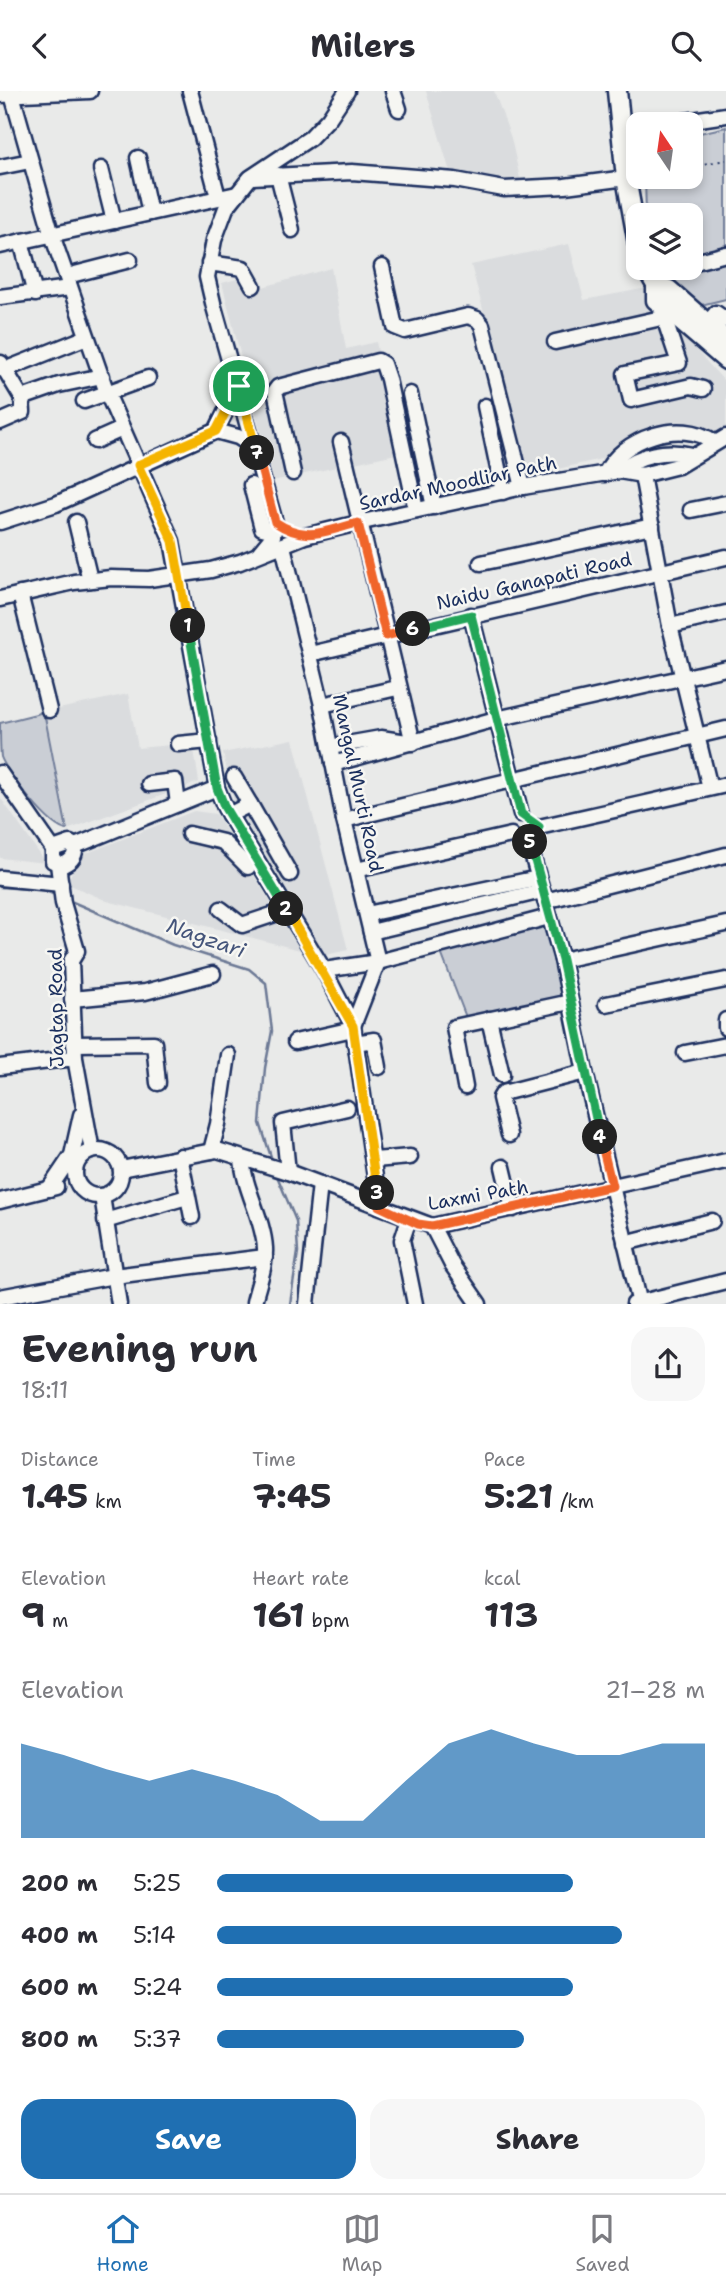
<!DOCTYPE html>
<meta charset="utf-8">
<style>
body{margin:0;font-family:"Shantell Sans",sans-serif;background:#f7f7f7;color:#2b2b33;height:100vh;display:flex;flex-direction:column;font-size:26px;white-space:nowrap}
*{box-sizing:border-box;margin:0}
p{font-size:23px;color:#7c7c81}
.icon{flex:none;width:38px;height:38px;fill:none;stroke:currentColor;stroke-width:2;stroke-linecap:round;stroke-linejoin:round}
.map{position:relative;height:1213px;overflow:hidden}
.panel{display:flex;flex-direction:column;background:#fff;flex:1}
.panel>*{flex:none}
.needle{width:46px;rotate:347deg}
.tools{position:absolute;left:626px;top:21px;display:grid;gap:14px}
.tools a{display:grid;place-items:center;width:77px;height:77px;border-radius:14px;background:#fff;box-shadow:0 4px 10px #0003;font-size:35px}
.pin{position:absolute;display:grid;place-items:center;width:60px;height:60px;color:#fff;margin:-30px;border:4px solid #fff;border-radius:50%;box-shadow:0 2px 7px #0007}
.km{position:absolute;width:35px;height:35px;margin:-18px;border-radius:50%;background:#222;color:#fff;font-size:19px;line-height:35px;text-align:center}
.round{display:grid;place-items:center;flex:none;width:74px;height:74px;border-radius:21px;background:#f7f7f7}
.headline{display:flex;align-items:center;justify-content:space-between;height:119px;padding:0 21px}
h1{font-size:38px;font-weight:700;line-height:52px}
.figures{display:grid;grid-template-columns:repeat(3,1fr);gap:10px;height:119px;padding:7px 21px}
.figures div{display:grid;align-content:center}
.figures b{font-size:35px;font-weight:700}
.figures small{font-size:19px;font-weight:400}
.figures p{font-size:19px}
.chart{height:196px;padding:14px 21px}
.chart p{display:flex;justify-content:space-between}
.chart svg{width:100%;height:126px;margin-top:7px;fill:#1f6fb2;opacity:.7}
.cta{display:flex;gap:14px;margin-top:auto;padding:14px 21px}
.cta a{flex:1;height:80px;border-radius:21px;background:#1f6fb2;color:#fff;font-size:28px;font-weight:700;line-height:80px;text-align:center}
.cta a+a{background:#f7f7f7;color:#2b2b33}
ul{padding:0 21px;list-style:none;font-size:23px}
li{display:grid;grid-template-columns:112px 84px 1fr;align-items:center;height:52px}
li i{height:18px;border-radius:9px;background:#1f6fb2}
header{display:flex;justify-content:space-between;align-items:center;height:91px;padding:0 21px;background:#fff;font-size:32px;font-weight:700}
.menu{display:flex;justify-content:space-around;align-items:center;height:98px;border-top:2px solid #e1e1e2;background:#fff;font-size:19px;color:#7c7c81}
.menu a{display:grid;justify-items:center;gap:4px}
.menu .selected{color:#1f6fb2}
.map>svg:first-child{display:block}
.built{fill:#dadcde}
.green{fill:#caced5;stroke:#727e9a;stroke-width:2}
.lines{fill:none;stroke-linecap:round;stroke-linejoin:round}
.stream{stroke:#6c7995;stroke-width:2.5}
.minor-casing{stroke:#1b2f5e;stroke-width:19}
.major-casing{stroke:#1b2f5e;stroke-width:23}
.path{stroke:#1b2f5e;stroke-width:2;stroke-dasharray:2 5;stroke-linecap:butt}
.minor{stroke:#f6f6f2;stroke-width:14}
.major{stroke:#f6f6f2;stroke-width:18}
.split-1-casing{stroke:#fff;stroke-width:14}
.split-2-casing{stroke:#fff;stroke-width:14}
.split-3-casing{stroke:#fff;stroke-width:14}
.split-4-casing{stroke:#fff;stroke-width:14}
.split-5-casing{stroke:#fff;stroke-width:14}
.split-6-casing{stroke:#fff;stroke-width:14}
.split-7-casing{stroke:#fff;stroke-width:14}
.split-8-casing{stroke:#fff;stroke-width:14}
.split-1{stroke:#f5b400;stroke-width:9}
.split-2{stroke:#22a559;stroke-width:9}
.split-3{stroke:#f5b400;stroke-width:9}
.split-4{stroke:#f0652b;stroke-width:9}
.split-5{stroke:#22a559;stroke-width:9}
.split-6{stroke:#22a559;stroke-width:9}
.split-7{stroke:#f0652b;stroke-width:9}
.split-8{stroke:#f5b400;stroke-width:9}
.labels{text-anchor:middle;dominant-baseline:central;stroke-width:5;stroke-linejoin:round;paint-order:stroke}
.street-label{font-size:19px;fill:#1b2f5e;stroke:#f6f6f2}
.water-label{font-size:21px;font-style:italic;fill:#44547a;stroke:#f6f6f2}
</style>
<header><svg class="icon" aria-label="back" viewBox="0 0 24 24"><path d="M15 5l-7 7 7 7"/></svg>Milers<svg class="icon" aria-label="search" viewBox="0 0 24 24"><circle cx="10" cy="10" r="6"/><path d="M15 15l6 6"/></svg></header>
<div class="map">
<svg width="726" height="1213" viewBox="0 0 726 1213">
<rect width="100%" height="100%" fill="#e9eae9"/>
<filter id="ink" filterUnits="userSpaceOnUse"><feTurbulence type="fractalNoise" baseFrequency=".0143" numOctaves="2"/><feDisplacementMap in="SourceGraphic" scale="14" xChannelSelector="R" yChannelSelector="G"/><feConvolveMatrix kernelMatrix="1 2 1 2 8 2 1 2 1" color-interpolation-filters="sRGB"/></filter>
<g filter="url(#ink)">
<g class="built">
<polygon points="426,0 494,0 511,47 521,92 504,93 450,81"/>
<polygon points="569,153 584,209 647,197 656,215 726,292 726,339 528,385 471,174"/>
<polygon points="331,177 346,258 376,251 400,362 273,390 222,192 248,185 252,199"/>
<polygon points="128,603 138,657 193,652 199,691 67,739 45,621"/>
<polygon points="293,648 348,859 326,864 234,712 223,662"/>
<polygon points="0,706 46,772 0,767"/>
<polygon points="194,720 216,723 300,859 107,810 66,792 82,764"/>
</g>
<g class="green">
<polygon points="726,36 726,208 697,215 678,197 667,177 691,177 691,124 646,124 645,86 691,86 691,44"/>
<path d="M44,621L67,739C50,738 7,682 1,666C0,657 0,642 0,632Z"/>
<polygon points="545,830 566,917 469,934 440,859"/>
</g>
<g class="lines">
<g class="stream">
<polyline points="0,796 43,799 58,805"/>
<polyline points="68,809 173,854 249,878 266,892 272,940 265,977 260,1032 273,1072"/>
<polyline points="277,1085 296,1130 298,1161 290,1213"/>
</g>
<g class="minor-casing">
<g id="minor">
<polyline points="11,0 51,141 107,302 172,450 217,697 225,717 324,879 353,935 379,1114"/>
<polyline points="190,0 218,106"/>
<polyline points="393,0 399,18"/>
<polyline points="0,4 90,0"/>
<polyline points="666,33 726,24"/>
<polyline points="622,40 639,37"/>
<polyline points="138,67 150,122"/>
<polyline points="0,76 30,70"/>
<polyline points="101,78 114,130"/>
<polyline points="278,84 292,139"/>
<polyline points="252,86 352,81 455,89 504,98 565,95 626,87"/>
<polyline points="21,150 35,203"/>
<polyline points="0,155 237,103"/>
<polyline points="209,172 243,177 253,195"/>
<polyline points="691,172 726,163"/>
<polyline points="382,176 395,236 405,240 468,225 477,228 482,234 523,396"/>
<polyline points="649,183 673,177"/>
<polyline points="67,185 130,169"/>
<polyline points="0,206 70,197"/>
<polyline points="664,227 679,272 625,283 631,309 691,295 703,298"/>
<polyline points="707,233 716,222 726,229"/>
<polyline points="555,251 670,225"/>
<polyline points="1,272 22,307"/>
<polyline points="4,279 87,246"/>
<polyline points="410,303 434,416"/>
<polyline points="84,310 148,287"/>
<polyline points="485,315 503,401"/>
<polyline points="0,331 23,321 22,307 59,294 102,285"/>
<polyline points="216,340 238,346 256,358"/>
<polyline points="95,350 122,338"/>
<path d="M619,380C639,363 667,358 692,364"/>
<polyline points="293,382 275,300 278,296 378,270 383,273 388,288 416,419"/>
<path d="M605,383C621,347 681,327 714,351"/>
<polyline points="642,384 670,535 710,697"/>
<polyline points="251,394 262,437 274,440"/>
<polyline points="691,419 726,412"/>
<polyline points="0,431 56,413 216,340 238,295"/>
<polyline points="76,431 90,489"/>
<polyline points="283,455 322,614 344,729 378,871 353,935"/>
<polyline points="259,462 273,445 275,431 214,216 207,186 214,149 226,117 250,87 310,47 329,27 347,0"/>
<polyline points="481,472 652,435"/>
<polyline points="20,503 49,619"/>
<polyline points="0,508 74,491 111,487 149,488 211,479 240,471 305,445 358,432 523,396 619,380 642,384 678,375 726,346"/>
<polyline points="471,524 521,723"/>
<polyline points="670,535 726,522"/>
<polyline points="310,563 726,466"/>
<polyline points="322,614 397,597"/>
<polyline points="178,653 209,650"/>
<polyline points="330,656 381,647 413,652 341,351"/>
<polyline points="333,673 496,628 726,577"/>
<polyline points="0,682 53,758"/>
<polyline points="234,686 250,713"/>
<polyline points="149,693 175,690 178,713"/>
<polyline points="229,724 250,713 290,783"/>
<polyline points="344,729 726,638"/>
<polyline points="539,736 726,694"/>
<polyline points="189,743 223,751 248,776"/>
<path d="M70,752L75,755C76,765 72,770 63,774L53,770V758Z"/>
<polyline points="529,753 562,869 585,981 640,1213"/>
<polyline points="75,755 217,697"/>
<polyline points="58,773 63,812 77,860 71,870 75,967 92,1060"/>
<polyline points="356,779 511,744"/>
<polyline points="0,787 61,793"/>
<polyline points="545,810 726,764"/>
<polyline points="221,818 242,834 287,819"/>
<polyline points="367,823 538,787"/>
<polyline points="371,841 542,800"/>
<polyline points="562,869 726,833"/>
<polyline points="324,879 378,871 549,826"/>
<polyline points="72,908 145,901 213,883"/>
<polyline points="606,913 726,889"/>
<polyline points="489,928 502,984"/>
<polyline points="726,929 726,937"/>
<polyline points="295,951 353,938"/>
<polyline points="355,952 374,949 379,976"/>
<polyline points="74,953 154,952 158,992"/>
<polyline points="685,962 726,954"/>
<polyline points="0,976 75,967"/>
<polyline points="465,996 454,936 570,911"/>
<polyline points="509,1044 500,1007 503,1002 585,981"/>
<circle cx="98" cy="1082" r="23"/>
<polyline points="211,1060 218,1033 228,964"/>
<polyline points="180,1065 192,1126"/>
<path d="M242,1067C244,1099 263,1126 265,1157C266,1174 258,1194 254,1211"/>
<polyline points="374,1069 410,1066"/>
<polyline points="503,1076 513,1118"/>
<polyline points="121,1078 217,1059 288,1081 432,1135 726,1070"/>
<polyline points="288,1081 283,1032 347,1017"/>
<polyline points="49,1098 72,1064 81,1024"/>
<polyline points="102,1105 119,1213"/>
<polyline points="0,1110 56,1096"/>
<polyline points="409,1128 402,1149 415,1213"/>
<polyline points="105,1130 187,1106"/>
<polyline points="432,1135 452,1174 479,1213"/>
<polyline points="625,1152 712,1130"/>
<polyline points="0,1206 114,1185 265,1166"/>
<polyline points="307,1213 320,1093"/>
<polyline points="634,1213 726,1190"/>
</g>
</g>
<g class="major-casing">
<g id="major">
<polyline points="617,0 626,87 639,158"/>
<polyline points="646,177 656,194 656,209 726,269"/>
<polyline points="656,194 669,199 726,249"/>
</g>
</g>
<polyline class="path" points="691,75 726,69"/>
<use href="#minor" class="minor"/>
<use href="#major" class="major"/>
</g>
</g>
<g class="lines" filter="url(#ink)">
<g class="split-1-casing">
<polyline id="split-1" points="188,535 173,450 138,374 216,340 239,295"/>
</g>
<g class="split-2-casing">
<polyline id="split-2" points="188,535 217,697 225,717 286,818"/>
</g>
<g class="split-3-casing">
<polyline id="split-3" points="286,818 353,935 377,1102"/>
</g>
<g class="split-4-casing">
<polyline id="split-4" points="377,1102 379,1115 418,1133 432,1135 612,1095 600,1046"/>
</g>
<g class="split-5-casing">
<polyline id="split-5" points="530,751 562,869 600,1046"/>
</g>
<g class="split-6-casing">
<polyline id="split-6" points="413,538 471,524 521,723 539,736 530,751"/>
</g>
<g class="split-7-casing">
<path id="split-7" d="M257,362L275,431C306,452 325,440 358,432L386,545L413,538"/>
</g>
<g class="split-8-casing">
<polyline id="split-8" points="239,295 257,362"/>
</g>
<use href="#split-1" class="split-1"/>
<use href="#split-2" class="split-2"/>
<use href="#split-3" class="split-3"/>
<use href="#split-4" class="split-4"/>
<use href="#split-5" class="split-5"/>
<use href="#split-6" class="split-6"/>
<use href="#split-7" class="split-7"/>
<use href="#split-8" class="split-8"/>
</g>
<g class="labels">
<g class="street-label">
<text transform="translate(458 392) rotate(-12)">Sardar Moodliar Path</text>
<text transform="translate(534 490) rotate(-13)">Naidu Ganapati Road</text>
<text transform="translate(358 692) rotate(78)">Mangal Murti Road</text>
<text transform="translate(56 917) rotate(-91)">Jagtap Road</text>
<text transform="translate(478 1104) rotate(-10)">Laxmi Path</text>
</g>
<g class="water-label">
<text transform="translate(206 847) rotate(19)">Nagzari</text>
</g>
</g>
</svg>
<div class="tools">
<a><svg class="needle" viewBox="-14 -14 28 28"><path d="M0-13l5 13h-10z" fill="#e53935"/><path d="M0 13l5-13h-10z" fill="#7c7c81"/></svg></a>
<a><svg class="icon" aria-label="layers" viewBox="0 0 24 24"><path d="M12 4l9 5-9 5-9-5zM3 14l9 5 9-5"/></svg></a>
</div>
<div class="pin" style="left:239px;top:295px;background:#1e9e55"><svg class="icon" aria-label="arrive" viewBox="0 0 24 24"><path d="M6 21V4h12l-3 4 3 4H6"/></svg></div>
<b class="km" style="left:188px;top:535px">1</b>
<b class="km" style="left:286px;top:818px">2</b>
<b class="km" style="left:377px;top:1102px">3</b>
<b class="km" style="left:600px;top:1046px">4</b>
<b class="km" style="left:530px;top:751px">5</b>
<b class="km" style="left:413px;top:538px">6</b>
<b class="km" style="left:257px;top:362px">7</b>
</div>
<section class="panel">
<div class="headline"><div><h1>Evening run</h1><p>18:11</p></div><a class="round"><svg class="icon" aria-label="share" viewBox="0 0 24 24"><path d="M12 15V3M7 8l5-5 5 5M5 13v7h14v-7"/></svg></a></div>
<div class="figures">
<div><p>Distance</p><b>1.45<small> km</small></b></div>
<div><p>Time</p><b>7:45</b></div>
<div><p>Pace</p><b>5:21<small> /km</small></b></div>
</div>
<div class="figures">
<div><p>Elevation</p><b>9<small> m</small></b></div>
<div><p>Heart rate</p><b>161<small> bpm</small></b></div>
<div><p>kcal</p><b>113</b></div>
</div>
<div class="chart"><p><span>Elevation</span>21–28 m</p>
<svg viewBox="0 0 160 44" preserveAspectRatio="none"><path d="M0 44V11L10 15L20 20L30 24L40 20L50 24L60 29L70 38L80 38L90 24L100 11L110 6L120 11L130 15L140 15L150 11L160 11V44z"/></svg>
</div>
<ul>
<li><b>200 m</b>5:25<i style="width:73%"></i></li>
<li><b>400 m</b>5:14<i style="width:83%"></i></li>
<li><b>600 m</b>5:24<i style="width:73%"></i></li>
<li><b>800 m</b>5:37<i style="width:63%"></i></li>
</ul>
<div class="cta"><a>Save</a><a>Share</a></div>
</section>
<nav class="menu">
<a class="selected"><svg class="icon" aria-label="home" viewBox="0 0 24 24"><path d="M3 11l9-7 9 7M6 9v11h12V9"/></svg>Home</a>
<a><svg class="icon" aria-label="map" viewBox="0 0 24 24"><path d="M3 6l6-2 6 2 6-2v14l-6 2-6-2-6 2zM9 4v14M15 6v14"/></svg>Map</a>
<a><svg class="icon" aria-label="saved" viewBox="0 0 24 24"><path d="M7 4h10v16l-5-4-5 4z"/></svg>Saved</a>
</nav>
